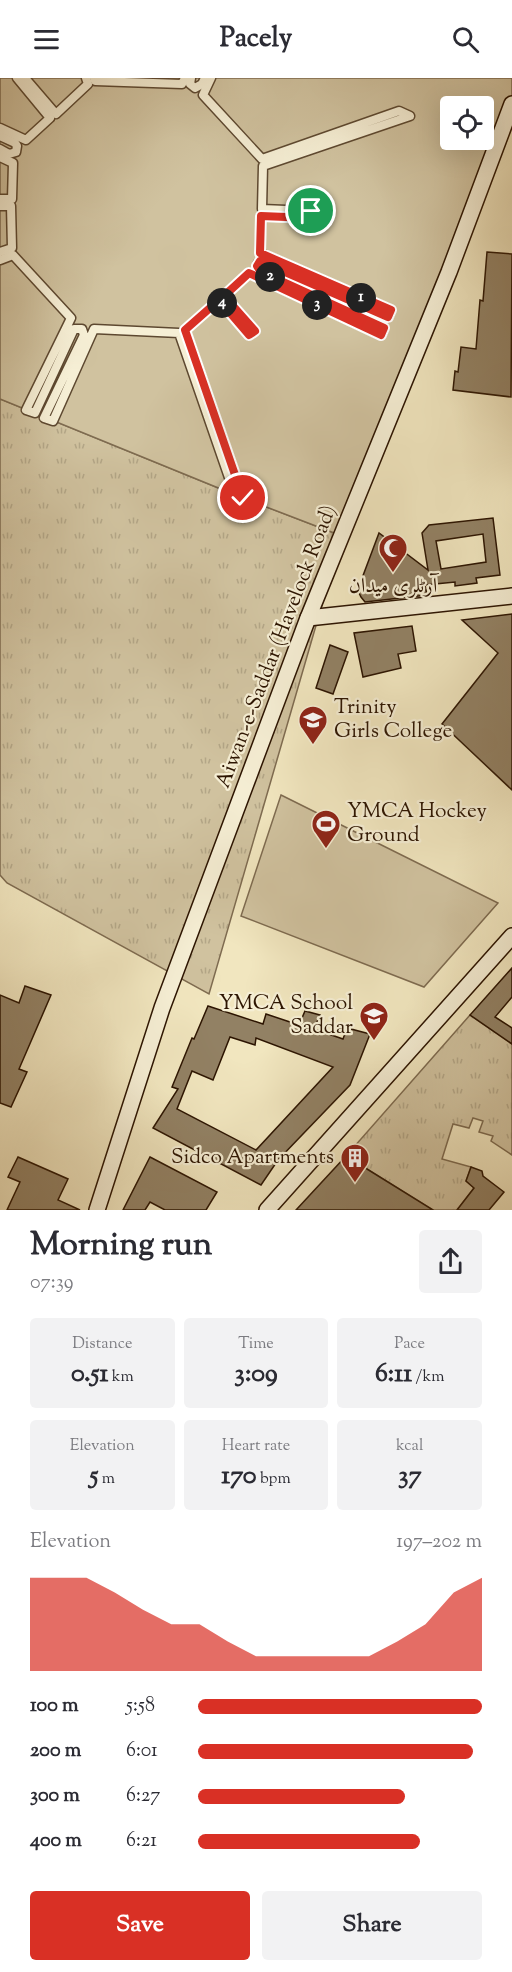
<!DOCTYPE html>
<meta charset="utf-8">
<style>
body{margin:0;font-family:"Sorts Mill Goudy",Amiri,serif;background:#f2f2f3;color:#2b2b33;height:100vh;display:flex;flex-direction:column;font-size:22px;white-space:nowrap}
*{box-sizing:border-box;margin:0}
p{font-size:20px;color:#7c7c81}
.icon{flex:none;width:33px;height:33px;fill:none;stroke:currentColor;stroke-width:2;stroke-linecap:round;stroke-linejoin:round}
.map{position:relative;height:1132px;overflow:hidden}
.side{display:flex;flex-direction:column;background:#fff;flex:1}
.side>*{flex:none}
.fabs{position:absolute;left:440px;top:18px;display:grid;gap:12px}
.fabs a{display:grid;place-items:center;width:54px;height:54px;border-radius:6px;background:#fff;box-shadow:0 6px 24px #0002;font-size:30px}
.pin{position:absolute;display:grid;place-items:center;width:51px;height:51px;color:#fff;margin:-26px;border:3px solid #fff;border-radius:50%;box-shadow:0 2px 6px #0007}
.km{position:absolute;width:30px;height:30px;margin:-15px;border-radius:50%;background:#222;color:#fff;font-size:16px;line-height:30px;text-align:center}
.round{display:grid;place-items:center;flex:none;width:63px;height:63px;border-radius:6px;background:#f2f2f3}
.headline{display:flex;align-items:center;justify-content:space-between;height:102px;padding:0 30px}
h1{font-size:33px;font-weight:800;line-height:45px}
.figures{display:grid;grid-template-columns:repeat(3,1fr);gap:9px;height:102px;padding:6px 30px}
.figures div{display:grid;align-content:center;border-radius:6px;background:#f2f2f3;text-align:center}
.figures b{font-size:26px;font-weight:800}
.figures small{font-size:16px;font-weight:400}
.figures p{font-size:16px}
.chart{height:168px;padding:12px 30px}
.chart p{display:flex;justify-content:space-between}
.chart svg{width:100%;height:108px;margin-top:6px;fill:#d93025;opacity:.7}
.button{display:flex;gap:12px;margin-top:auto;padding:12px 30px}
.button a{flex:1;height:69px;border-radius:6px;background:#d93025;color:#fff;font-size:24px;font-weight:800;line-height:69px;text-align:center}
.button a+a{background:#f2f2f3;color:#2b2b33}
ul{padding:0 30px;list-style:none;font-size:20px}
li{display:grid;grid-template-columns:96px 72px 1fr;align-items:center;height:45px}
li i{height:15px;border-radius:8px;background:#d93025}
header{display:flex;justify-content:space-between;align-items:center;height:78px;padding:0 30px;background:#fff;font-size:27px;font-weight:800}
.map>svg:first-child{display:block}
.grass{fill:url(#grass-tufts);stroke:#7e6b50;stroke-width:1.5}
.park{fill:#d0c29f;stroke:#7e6b50;stroke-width:1.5;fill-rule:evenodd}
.building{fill:#928164;stroke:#2c1401;stroke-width:1.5;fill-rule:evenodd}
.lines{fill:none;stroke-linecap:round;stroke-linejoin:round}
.pedestrian-casing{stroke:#5d4830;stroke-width:11}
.secondary-casing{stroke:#2c1401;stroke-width:18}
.pedestrian{stroke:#f6efd5;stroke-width:8}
.secondary{stroke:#f6efd5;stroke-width:15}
.route-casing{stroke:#fff;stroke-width:12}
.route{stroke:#d93025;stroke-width:8}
.labels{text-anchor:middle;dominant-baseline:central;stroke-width:4.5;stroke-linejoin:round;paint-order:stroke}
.poi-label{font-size:21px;fill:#2c1401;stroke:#f6efd5;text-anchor:start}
.street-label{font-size:21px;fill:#2c1401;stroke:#f6efd5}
</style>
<header><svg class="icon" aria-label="menu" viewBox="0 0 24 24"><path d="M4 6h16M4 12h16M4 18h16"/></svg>Pacely<svg class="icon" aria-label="search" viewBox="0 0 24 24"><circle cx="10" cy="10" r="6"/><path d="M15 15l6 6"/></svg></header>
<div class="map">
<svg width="512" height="1132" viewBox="0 0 512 1132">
<defs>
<pattern id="grass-tufts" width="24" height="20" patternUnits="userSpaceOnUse" patternTransform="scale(1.5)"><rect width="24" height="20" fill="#d0c29f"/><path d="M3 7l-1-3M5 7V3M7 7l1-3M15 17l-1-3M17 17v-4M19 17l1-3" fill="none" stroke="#b3a687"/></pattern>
</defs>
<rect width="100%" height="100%" fill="#f1e6bf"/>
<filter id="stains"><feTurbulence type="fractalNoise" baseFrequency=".00333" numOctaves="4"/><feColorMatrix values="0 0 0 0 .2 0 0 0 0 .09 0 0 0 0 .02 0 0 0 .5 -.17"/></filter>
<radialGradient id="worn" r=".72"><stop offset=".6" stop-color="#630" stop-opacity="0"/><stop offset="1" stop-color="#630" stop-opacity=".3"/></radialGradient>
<g class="grass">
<polygon points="0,321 243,420 342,458 209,916 7,805 0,797"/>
<polygon points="470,937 512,966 512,1077 491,1063 493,1058 479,1054 483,1043 473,1040 469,1050 453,1046 442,1081 471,1089 466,1103 474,1110 457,1132 433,1132 346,1078"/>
</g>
<g class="park">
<path d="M0,0H512V25L342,458L243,420L0,321ZM450,28H483V62H450Z"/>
<polygon points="281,717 498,825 424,909 241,838"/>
</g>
<g class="building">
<polygon points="487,174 512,176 511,319 453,312 455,293 458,294 461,269 476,271 480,222 483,223"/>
<path d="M493,440L500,497L476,500L477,505L455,508V504L425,507L427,517L365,524L361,519L359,515L361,503L379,455L428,492L422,455L429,447ZM483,456L486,484L441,491L436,463Z"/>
<polygon points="512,536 512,712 442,646 498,575 462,542"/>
<polygon points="412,548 416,573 398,576 401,590 363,599 354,555"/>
<polygon points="330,567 348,574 333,616 316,610"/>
<polygon points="512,890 512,919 495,939 512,950 512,966 470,937"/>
<polygon points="25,908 51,917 19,991 27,994 11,1029 0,1025 0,917 19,925"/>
<path d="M208,928L263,946L266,936L299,947L305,933L320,937L314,951L343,961L347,950L370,956L350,1007L278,1082L261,1107L153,1050L178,1011L172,1009L192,960L194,961ZM230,959L255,967L256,960L333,989L256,1072L177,1031L192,993L213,1002Z"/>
<polygon points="346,1078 433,1132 296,1132"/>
<polygon points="18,1079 68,1101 58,1122 80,1132 7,1132 20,1104 8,1099"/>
<polygon points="150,1079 217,1114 206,1132 165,1132 150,1124 145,1132 123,1132"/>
<polygon points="471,1089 482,1093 483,1098 504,1114 489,1132 457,1132 474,1110 466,1103"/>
</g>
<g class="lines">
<g class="pedestrian-casing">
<g id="pedestrian">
<polyline points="25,0 56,36 88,6 86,0"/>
<polyline points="94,0 95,3 182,6 185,0"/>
<polyline points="191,0 190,6 195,10 202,6 205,0"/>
<polyline points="0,50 26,62 50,40 17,0"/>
<polyline points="0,58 15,65 17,68 16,74 9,76 0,71"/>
<polyline points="0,79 13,85 12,121 0,121"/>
<polyline points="0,128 11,128 12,170 0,174"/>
<polyline points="0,182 13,177 71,240 26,332 35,335 74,251 82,251 84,257 44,340 53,343 94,251 179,255 235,417 243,420 185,252 219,222 249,257 255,253 224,218 249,195 381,257 384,250 258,192 258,185 263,183 388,239 391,232 260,175 261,138 311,139 311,133 262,131 263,88 410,38 399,33 262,81 203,17 211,0"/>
</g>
</g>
<g class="secondary-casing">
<g id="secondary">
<polyline points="308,540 512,518"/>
<polyline points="97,1132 162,930 308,540 449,194 512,26"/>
<polyline points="267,1132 512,858"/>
</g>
</g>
<use href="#pedestrian" class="pedestrian"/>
<use href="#secondary" class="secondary"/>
</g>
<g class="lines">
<g class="route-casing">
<polyline id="route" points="243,420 185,252 219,222 249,257 255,253 224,218 249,195 381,257 384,250 261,194 257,188 260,183 388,239 391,232 260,175 261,138 311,140 311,133"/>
</g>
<use href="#route" class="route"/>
</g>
<defs>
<g id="mosque-pin" transform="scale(1.5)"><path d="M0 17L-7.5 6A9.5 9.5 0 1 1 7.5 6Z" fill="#8f2418" stroke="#f6efd5"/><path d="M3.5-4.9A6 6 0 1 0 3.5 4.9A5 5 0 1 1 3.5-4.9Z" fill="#fff"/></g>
<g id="university-pin" transform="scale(1.5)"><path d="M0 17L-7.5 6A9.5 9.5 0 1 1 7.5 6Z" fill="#8f2418" stroke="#f6efd5"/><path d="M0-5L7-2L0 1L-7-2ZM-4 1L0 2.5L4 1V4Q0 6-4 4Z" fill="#fff"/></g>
<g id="stadium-pin" transform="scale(1.5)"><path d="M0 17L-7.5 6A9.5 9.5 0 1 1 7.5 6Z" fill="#8f2418" stroke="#f6efd5"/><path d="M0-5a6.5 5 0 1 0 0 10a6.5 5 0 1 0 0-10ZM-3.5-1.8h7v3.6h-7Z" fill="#fff"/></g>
<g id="school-pin" transform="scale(1.5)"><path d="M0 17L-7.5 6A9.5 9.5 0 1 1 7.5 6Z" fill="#8f2418" stroke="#f6efd5"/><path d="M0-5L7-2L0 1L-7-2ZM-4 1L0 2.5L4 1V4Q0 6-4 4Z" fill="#fff"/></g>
<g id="building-pin" transform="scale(1.5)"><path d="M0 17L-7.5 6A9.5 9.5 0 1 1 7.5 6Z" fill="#8f2418" stroke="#f6efd5"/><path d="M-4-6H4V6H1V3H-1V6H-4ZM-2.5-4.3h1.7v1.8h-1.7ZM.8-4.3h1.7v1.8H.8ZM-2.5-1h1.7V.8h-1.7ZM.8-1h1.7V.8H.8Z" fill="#fff"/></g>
</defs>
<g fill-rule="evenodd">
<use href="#mosque-pin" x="393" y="470"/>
<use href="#university-pin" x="313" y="642"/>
<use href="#stadium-pin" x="326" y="746"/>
<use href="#school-pin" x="374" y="938"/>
<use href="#building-pin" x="355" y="1080"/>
</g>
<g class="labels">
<g class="poi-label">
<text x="393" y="509" text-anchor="middle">آرٹلری میدان</text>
<text x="334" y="630">Trinity<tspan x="334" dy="24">Girls College</tspan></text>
<text x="347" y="734">YMCA Hockey<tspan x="347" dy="24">Ground</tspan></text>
<text x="353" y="926" text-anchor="end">YMCA School<tspan x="353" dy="24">Saddar</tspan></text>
<text x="334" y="1080" text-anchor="end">Sidco Apartments</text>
</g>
<g class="street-label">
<text transform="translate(277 569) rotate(-69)">Aiwan-e-Saddar (Havelock Road)</text>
</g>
</g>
<rect width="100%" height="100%" filter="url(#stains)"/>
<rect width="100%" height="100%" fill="url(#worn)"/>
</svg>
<div class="fabs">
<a><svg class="icon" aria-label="locate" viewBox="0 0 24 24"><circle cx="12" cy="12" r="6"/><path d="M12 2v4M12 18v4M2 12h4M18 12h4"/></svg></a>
</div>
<div class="pin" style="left:311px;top:133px;background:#1e9e55"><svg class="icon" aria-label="arrive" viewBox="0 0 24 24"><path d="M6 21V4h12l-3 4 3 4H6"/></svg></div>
<div class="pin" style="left:243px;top:420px;background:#d93025"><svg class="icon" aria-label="check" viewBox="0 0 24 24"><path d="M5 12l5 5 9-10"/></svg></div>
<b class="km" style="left:361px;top:220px">1</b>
<b class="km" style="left:270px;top:199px">2</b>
<b class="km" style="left:317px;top:227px">3</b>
<b class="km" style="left:222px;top:225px">4</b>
</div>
<section class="side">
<div class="headline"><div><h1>Morning run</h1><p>07:39</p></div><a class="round"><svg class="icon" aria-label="share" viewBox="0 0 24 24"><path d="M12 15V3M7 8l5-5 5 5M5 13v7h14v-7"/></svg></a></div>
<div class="figures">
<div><p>Distance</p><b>0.51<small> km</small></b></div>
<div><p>Time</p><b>3:09</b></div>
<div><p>Pace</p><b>6:11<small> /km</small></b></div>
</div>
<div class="figures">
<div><p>Elevation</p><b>5<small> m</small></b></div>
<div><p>Heart rate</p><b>170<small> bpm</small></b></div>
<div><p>kcal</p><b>37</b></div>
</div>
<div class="chart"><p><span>Elevation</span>197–202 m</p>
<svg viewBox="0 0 160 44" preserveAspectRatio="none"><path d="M0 44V6L10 6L20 6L30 12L40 19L50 25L60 25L70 32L80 38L90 38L100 38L110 38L120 38L130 32L140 25L150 12L160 6V44z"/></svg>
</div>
<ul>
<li><b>100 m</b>5:58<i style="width:100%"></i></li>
<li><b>200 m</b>6:01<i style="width:97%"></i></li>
<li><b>300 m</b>6:27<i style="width:73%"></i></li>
<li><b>400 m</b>6:21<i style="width:78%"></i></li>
</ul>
<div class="button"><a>Save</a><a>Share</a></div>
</section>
